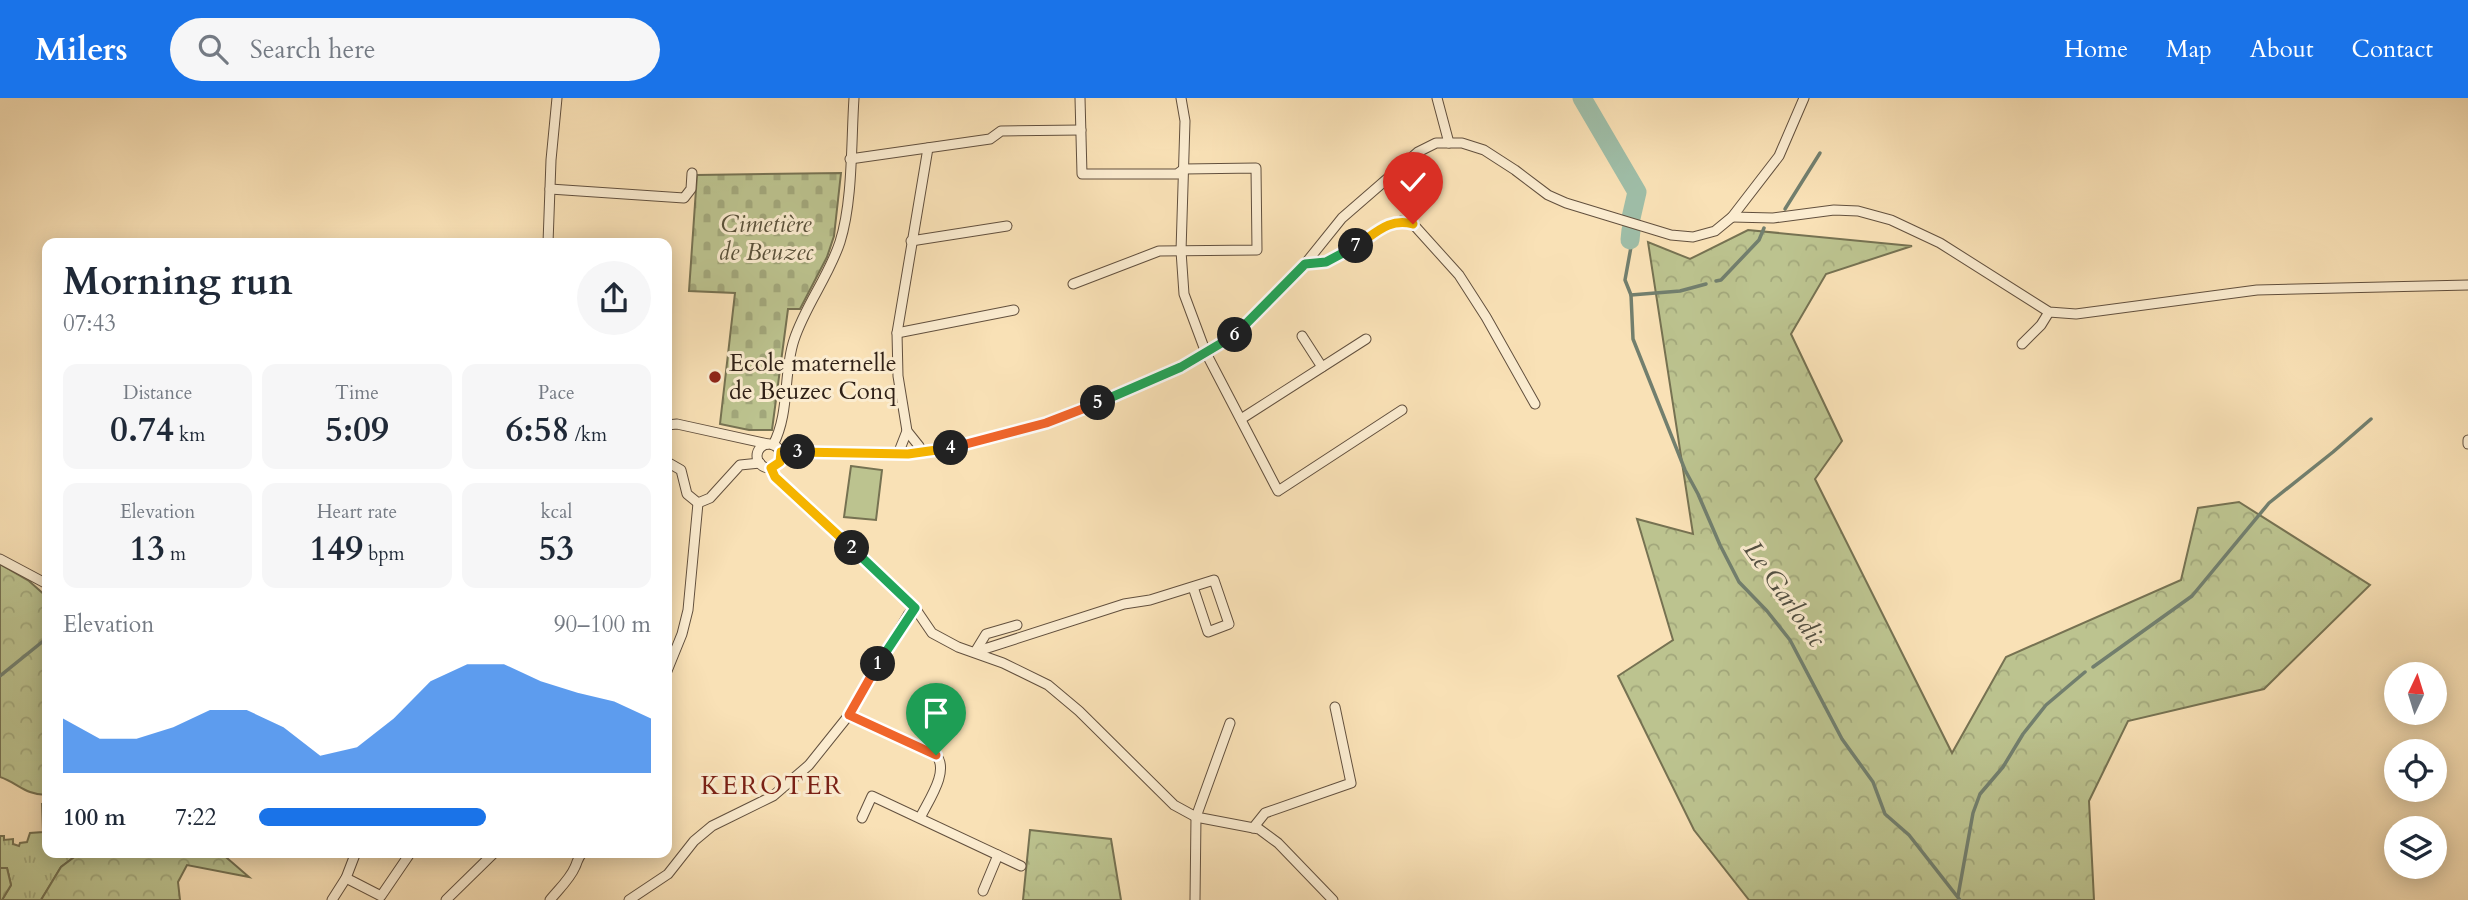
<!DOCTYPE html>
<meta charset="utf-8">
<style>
body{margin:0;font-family:Cardo,serif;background:#f6f6f7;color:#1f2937;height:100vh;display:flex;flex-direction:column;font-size:26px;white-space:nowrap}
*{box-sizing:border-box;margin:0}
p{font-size:23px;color:#747a83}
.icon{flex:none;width:38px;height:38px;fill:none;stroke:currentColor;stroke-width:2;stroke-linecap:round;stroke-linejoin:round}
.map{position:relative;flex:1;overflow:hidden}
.side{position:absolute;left:42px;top:140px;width:630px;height:620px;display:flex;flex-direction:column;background:#fff;border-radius:14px;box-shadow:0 4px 18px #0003}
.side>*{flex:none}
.needle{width:46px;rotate:4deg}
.buttons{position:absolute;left:2384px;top:564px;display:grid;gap:14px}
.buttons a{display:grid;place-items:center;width:63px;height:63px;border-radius:50%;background:#fff;box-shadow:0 4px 18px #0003;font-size:35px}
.pin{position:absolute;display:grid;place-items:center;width:60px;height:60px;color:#fff;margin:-72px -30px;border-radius:50% 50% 50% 0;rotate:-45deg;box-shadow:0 0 7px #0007}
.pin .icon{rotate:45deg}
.km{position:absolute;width:35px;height:35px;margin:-18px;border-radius:50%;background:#222;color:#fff;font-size:19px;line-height:35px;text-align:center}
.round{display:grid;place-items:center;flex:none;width:74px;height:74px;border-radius:37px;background:#f6f6f7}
.overview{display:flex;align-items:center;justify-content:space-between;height:119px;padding:0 21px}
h1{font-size:38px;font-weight:700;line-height:52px}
.metrics{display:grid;grid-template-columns:repeat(3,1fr);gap:10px;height:119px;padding:7px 21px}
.metrics div{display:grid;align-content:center;border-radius:14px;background:#f6f6f7;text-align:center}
.metrics b{font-size:35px;font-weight:700}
.metrics small{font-size:19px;font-weight:400}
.metrics p{font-size:19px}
.chart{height:196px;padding:14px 21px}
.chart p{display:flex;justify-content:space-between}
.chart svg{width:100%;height:126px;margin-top:7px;fill:#1a73e8;opacity:.7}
ul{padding:0 21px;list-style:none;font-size:23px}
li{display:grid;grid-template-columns:112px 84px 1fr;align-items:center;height:52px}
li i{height:18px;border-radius:9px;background:#1a73e8}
header{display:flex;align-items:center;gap:42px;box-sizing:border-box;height:98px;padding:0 35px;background:#1a73e8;color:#fff}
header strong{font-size:33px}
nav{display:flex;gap:38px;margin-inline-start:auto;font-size:24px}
.search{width:490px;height:63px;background:#f6f6f7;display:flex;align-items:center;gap:18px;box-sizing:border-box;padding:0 24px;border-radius:38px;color:#747a83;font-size:26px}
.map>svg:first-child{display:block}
.grass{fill:url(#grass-tufts);stroke:#767252;stroke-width:2}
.forest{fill:url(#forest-crowns);stroke:#767252;stroke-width:2}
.cemetery{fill:url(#cemetery-stones);stroke:#767252;stroke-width:2}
.garden{fill:#bcc38f;stroke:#767252;stroke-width:2}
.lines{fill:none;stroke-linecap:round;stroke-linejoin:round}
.stream{stroke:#727f6e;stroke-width:3.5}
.river{stroke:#9fbea8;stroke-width:19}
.minor-casing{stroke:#62503e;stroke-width:11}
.minor{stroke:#fbecd0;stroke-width:9}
.split-1-casing{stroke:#fff;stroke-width:14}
.split-2-casing{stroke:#fff;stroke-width:14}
.split-3-casing{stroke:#fff;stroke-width:14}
.split-4-casing{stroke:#fff;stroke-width:14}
.split-5-casing{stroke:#fff;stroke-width:14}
.split-6-casing{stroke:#fff;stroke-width:14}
.split-7-casing{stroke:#fff;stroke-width:14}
.split-8-casing{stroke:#fff;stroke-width:14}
.split-1{stroke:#f0652b;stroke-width:9}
.split-2{stroke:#22a559;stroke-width:9}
.split-3{stroke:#f5b400;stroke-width:9}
.split-4{stroke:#f5b400;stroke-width:9}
.split-5{stroke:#f0652b;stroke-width:9}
.split-6{stroke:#22a559;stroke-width:9}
.split-7{stroke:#22a559;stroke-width:9}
.split-8{stroke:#f5b400;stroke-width:9}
.poi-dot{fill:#8f2418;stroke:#fbecd0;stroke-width:2.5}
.labels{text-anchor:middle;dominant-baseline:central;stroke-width:6;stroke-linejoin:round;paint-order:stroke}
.park-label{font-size:24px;font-style:italic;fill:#59513a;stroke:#fbecd0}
.poi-label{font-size:24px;fill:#2f2016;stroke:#fbecd0;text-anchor:start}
.water-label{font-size:26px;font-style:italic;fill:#514f42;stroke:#fbecd0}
.neighbourhood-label{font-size:26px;letter-spacing:2px;fill:#7a1f14;stroke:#fbecd0}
</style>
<header>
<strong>Milers</strong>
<div class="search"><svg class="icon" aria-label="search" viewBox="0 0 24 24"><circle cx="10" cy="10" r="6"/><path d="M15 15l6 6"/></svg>Search here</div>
<nav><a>Home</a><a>Map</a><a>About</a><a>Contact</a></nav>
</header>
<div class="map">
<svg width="2468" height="802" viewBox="0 0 2468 802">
<defs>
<pattern id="grass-tufts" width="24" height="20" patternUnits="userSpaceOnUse" patternTransform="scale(1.75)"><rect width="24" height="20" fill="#bcc38f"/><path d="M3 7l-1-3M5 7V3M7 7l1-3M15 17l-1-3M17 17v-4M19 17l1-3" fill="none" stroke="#a2a77b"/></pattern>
<pattern id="forest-crowns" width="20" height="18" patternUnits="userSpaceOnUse" patternTransform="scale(1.75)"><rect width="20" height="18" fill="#bcc38f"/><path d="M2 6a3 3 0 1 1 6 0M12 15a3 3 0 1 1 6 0" fill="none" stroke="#a2a77b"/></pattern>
<pattern id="cemetery-stones" width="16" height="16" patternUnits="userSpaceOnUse" patternTransform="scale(1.75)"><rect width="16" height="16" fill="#bcc38f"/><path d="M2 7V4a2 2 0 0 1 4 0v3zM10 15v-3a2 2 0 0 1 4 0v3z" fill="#a2a77b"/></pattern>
</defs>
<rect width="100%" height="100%" fill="#f9e1b6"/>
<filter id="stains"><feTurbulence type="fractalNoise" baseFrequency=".00286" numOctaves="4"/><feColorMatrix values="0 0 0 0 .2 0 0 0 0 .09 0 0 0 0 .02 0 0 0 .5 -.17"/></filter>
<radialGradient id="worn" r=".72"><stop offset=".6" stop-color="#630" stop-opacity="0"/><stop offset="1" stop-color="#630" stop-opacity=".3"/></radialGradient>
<polygon class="grass" points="42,706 47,706 47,754 81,754 61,769 41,802 2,802 11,787 7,770 0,770 0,738 4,738 4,742 13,741 13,746 19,748 20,745 27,744 30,735 43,734"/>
<g class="forest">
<polygon points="1748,132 1912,148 1826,176 1791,236 1842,343 1815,381 1952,655 2006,559 2181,482 2198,410 2239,404 2370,487 2264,591 2128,623 2089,703 2094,802 1749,802 1694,732 1618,578 1673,542 1637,421 1693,436 1648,144 1690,161"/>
<path d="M0,466L29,483L47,499V697C25,697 18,685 0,679Z"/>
<polygon points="1030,732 1111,741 1121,802 1023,802"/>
<polygon points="81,754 220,754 249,779 187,767 178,784 180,802 41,802 61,769"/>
<polygon points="0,770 7,770 11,787 2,802 0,802"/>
</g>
<polygon class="cemetery" points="841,75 834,138 827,159 800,211 788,211 772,332 749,332 720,326 735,195 689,193 697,77"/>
<polygon class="garden" points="851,368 882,372 876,422 844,419"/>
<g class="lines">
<g class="stream">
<polyline points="1785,111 1820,55"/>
<polyline points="1631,149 1625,182 1631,197 1633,241 1685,372 1698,396 1720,447 1739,484 1767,513 1790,542 1842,641 1873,684 1885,716 1909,737 1960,802"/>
<polyline points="1716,183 1721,182 1759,142 1764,130"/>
<polyline points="1631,197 1680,193 1706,186"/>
<polyline points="2093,569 2192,498 2269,405 2333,354 2371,321"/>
<polyline points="0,578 47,540"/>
<polyline points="1958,798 1973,715 1980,696 2003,669 2023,636 2046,607 2085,574"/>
</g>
<g class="river">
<polyline points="1582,0 1637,94 1631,120"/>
<polyline points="1630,142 1631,132"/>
</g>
<g class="minor-casing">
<g id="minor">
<polyline points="1181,0 1185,23 1181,153 1184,196 1206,255 1278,393 1402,312"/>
<polyline points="1437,0 1449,45"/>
<polyline points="850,61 990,41 1001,33 1081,32"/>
<polyline points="550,91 684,100 691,91 692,75"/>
<polyline points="1732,119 1773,120 1834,112 1858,113 1891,122 1940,145 2049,214 2076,216 2257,192 2468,187"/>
<polyline points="911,143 1007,128"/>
<polyline points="548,145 551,62 557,0"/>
<polyline points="1305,166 1326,164 1390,126 1401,123 1413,126 1459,177 1486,219 1535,306"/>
<polyline points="1073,186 1159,153 1257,152 1256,70 1184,71 1177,76 1082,76 1080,0"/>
<polyline points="897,235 1014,212"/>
<polyline points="1302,238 1322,269"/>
<polyline points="2022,246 2041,227 2049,214"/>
<polyline points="1241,321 1366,241"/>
<polyline points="667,327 677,326 768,346"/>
<polyline points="2468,342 2468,346"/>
<circle cx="769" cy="358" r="12"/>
<path d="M773,347C790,315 783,275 794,242C805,208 829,178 840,144C853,103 851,44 854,0"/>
<polyline points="781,353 908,356 951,350 1046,325 1181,269 1231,241 1305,166 1342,120 1418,54 1436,45 1462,45 1484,52 1515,72 1548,97 1566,105 1671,137 1693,139 1715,133 1732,119 1779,58 1804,0"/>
<polyline points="922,355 919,348 907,333 898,278 897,235 928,50"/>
<polyline points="898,356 907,333"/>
<polyline points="667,364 681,372 687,396 698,405"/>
<polyline points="771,370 775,379 782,387 889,485 915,510 932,535 958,549 1003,565 1048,587 1079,613 1174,707 1196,719 1259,731 1278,745 1333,802"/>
<polyline points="698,405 710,400 740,367 760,365"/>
<polyline points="0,461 47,486"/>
<polyline points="975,554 1124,506 1150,502 1214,482 1229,526 1208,534 1193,489"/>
<polyline points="975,554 986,536 1017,527"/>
<polyline points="667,573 682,536 688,512 698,405"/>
<path d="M849,617L936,657C950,673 928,703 920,720"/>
<polyline points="862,720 872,698 1021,768"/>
<polyline points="1253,730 1265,715 1351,685 1335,609"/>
<polyline points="346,780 381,798 411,754"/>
<polyline points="983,793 998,757"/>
<polyline points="332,802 346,780 356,754"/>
<polyline points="446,802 495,754"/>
<path d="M550,802C558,792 570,781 575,769C578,763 577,760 583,754"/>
<polyline points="629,802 668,776 694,743 712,728 773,698 809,667 849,617 908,517 915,510"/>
<polyline points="1195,802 1196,719 1230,625"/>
</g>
</g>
<use href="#minor" class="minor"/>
</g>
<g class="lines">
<g class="split-1-casing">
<polyline id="split-1" points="878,566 849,617 936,657"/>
</g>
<g class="split-2-casing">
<polyline id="split-2" points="852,450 915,510 878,566"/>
</g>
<g class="split-3-casing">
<polyline id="split-3" points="798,354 781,354 780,364 771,370 775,379 852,450"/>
</g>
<g class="split-4-casing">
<polyline id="split-4" points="798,354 908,356 951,350"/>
</g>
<g class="split-5-casing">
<polyline id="split-5" points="951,350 1046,325 1098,305"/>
</g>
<g class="split-6-casing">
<polyline id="split-6" points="1098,305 1181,269 1235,237"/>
</g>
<g class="split-7-casing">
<polyline id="split-7" points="1235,237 1305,166 1326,164 1356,148"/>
</g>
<g class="split-8-casing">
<path id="split-8" d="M1356,148C1375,136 1389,119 1413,126"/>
</g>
<use href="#split-1" class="split-1"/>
<use href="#split-2" class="split-2"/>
<use href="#split-3" class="split-3"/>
<use href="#split-4" class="split-4"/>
<use href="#split-5" class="split-5"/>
<use href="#split-6" class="split-6"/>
<use href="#split-7" class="split-7"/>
<use href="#split-8" class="split-8"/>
</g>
<circle class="poi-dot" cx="715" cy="279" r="7"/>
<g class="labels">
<g class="park-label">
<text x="766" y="126">Cimetière<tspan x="766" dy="28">de Beuzec</tspan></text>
</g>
<g class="poi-label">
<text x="729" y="265">Ecole maternelle<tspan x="729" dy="28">de Beuzec Conq</tspan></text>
</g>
<g class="water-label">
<text transform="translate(1785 496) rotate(55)">Le Garlodic</text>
</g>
<g class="neighbourhood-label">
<text x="772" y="687">KEROTER</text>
</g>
</g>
<rect width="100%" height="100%" filter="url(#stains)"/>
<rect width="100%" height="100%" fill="url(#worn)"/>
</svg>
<div class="buttons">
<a><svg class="needle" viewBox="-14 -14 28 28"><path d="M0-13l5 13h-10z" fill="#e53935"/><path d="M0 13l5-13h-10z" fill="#747a83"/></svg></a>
<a><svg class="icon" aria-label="locate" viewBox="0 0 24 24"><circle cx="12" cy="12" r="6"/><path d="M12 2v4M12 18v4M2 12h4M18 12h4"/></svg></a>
<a><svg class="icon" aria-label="layers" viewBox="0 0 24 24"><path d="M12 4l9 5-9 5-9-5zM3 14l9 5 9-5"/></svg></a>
</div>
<div class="pin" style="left:936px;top:657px;background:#1e9e55"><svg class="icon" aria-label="arrive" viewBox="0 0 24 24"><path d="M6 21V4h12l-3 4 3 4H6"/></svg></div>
<div class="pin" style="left:1413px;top:126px;background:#d93025"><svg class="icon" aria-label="check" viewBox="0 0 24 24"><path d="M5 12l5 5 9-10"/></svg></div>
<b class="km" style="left:878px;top:566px">1</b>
<b class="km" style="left:852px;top:450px">2</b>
<b class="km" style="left:798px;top:354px">3</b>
<b class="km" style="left:951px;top:350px">4</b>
<b class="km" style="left:1098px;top:305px">5</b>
<b class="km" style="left:1235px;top:237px">6</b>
<b class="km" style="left:1356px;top:148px">7</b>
<section class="side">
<div class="overview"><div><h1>Morning run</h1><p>07:43</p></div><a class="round"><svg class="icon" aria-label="share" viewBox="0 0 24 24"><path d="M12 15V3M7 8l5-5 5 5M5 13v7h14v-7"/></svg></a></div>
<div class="metrics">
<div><p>Distance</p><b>0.74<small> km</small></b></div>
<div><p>Time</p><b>5:09</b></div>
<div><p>Pace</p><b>6:58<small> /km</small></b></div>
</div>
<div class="metrics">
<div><p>Elevation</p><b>13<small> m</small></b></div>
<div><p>Heart rate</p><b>149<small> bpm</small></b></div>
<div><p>kcal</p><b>53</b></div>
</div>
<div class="chart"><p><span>Elevation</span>90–100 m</p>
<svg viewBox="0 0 160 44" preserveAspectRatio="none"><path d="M0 44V25L10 32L20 32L30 28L40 22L50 22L60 28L70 38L80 35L90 25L100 12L110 6L120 6L130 12L140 16L150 19L160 25V44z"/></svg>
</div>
<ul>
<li><b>100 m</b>7:22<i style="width:58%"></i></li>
</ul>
</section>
</div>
